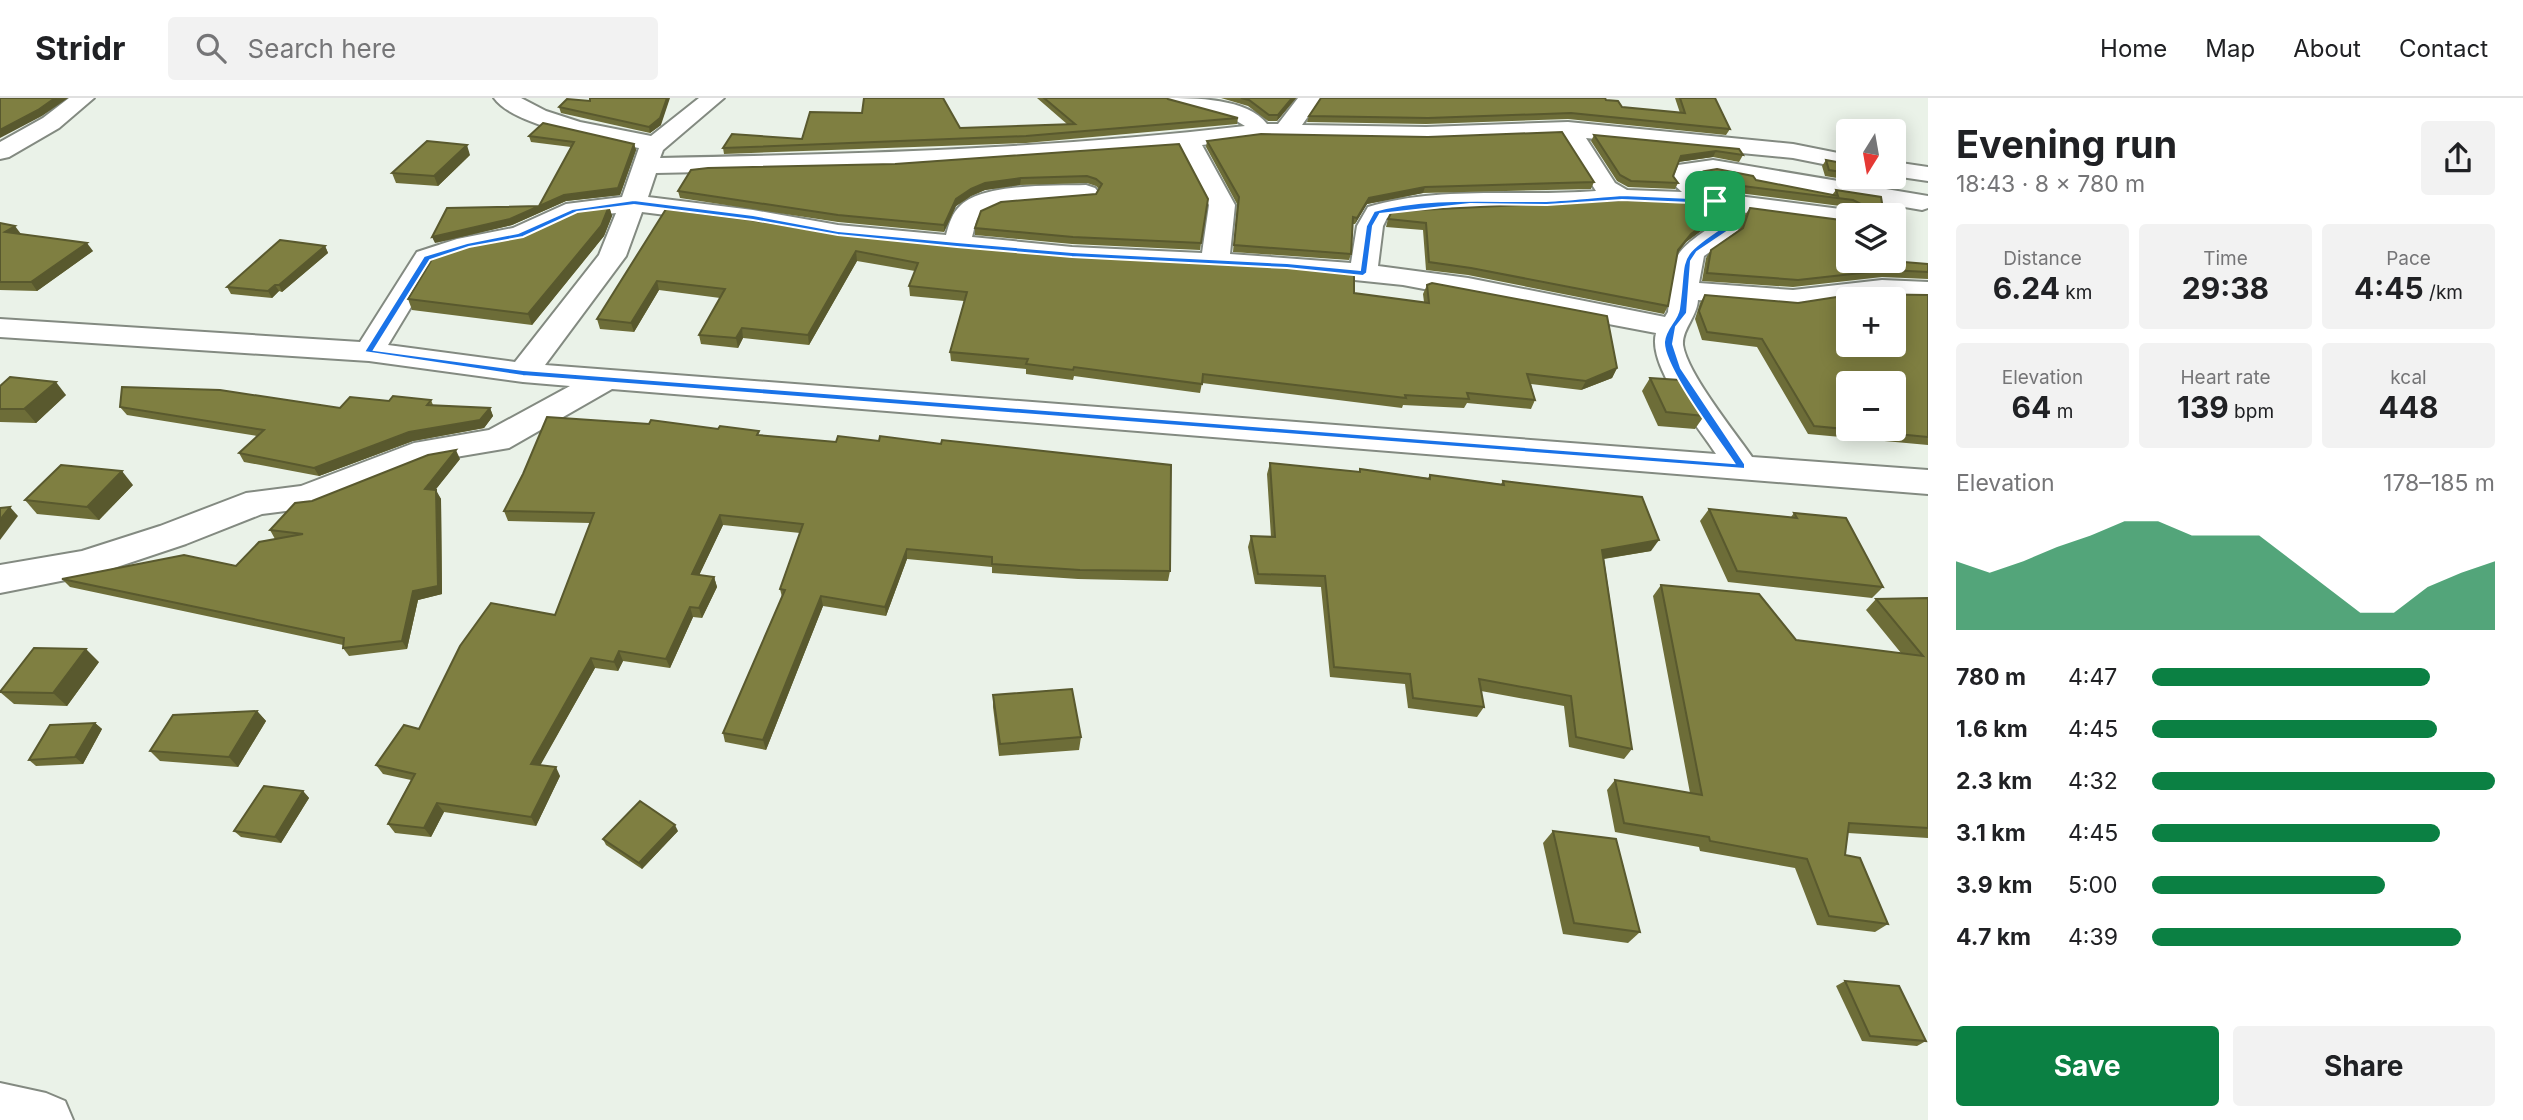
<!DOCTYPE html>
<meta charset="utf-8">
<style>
body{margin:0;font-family:Inter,sans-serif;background:#f2f2f2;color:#202124;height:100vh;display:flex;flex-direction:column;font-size:26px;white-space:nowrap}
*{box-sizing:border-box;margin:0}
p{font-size:23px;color:#757577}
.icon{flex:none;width:38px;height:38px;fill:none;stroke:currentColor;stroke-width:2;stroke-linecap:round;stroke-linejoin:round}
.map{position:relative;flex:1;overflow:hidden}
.drawer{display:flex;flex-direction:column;background:#fff;width:595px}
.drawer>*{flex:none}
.needle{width:46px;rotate:191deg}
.tools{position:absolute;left:1836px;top:21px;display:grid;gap:14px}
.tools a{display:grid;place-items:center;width:70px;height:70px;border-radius:7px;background:#fff;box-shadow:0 4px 18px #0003;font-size:35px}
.pin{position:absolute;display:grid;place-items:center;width:60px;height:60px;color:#fff;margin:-30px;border-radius:14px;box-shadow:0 4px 10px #0006}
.round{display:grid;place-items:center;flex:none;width:74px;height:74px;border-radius:7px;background:#f2f2f2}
.headline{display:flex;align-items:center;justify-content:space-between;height:119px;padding:0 28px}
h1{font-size:38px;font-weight:700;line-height:52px}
.metrics{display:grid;grid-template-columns:repeat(3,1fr);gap:10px;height:119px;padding:7px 28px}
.metrics div{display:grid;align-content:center;border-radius:7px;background:#f2f2f2;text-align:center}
.metrics b{font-size:30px;font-weight:700}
.metrics small{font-size:19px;font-weight:400}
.metrics p{font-size:19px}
.chart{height:196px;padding:14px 28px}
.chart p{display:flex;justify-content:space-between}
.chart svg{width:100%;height:126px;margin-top:7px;fill:#0b8043;opacity:.7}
.cta{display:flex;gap:14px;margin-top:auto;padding:14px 28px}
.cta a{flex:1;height:80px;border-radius:7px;background:#0b8043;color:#fff;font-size:28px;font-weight:700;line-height:80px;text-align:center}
.cta a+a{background:#f2f2f2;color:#202124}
ul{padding:0 28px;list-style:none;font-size:23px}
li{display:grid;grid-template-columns:112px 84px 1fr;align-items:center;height:52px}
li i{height:18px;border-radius:9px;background:#0b8043}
header{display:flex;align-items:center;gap:42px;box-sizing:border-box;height:98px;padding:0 35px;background:#fff;border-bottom:2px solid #e0e0e0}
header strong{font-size:33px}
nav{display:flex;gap:38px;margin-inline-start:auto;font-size:24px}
.search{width:490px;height:63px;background:#f2f2f2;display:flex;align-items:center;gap:18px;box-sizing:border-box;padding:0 24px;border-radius:7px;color:#757577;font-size:26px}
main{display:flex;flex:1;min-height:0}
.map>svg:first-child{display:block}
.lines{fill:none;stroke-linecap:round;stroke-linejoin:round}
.minor-casing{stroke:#838a81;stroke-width:4}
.minor{fill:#fff;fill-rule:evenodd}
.wall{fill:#6d6d38}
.shaded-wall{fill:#59592e}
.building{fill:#7f7f41;stroke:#59592e;stroke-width:2;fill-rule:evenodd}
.route{fill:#1a73e8;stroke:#fff;stroke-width:2;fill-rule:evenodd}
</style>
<header>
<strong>Stridr</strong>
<div class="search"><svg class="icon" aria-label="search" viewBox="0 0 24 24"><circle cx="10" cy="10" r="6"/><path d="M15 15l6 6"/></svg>Search here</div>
<nav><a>Home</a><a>Map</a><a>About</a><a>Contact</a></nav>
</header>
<main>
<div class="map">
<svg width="1928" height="1022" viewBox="0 0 1928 1022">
<rect width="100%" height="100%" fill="#eaf2e8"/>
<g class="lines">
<g class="minor-casing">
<g id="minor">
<polygon points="69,0 94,0 59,30 9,59 0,61 0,44 43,20"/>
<path d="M494,0H521L546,13L580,24L651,38L699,0H724L663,52L660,60C856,56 1051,51 1245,28L1235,22L1168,5L1165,0C1194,0 1248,0 1267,26H1278L1298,0H1321L1302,27L1426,29L1568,24L1793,46L1848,57V71L1793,60L1586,40L1615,85L1627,92L1682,94L1672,85L1678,67L1713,62L1928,98V110L1922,112L1713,76L1699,78L1698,82L1722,96L1848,112L1859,117H1848V128L1740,114L1743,118L1737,135L1704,158L1699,185L1793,192L1882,182L1928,184V202L1848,201V203L1793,210L1698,202C1697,219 1682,231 1683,247C1687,275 1734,333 1752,359L1928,372V396L612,291L509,350L432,363L317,409L262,416L186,446L96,476L0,495V467L82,453L160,428L246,395L301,388L414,345L489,332L570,288L523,284L369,263L0,239V221L360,244L417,154L457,141L513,130L566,106L622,99L639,50C605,44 513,28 494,0ZM1561,38L1596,93C1521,99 1440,87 1368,109L1357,128L1351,165L1230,156L1235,107L1202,47L1260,40L1426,43ZM1179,50L1209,107L1202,155L1072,149L972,139C974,133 975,123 979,118C995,99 1070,107 1095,100L1099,95L1095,90L1086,87C1054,88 985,85 961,107C952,115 949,126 946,137L838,127L753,112L648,99L656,75L895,70ZM1622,107L1708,110L1717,119L1715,126C1667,158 1674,159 1668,214L1665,219L1468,180L1378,168L1383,128L1387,120L1396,118C1471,112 1546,113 1622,107ZM642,114L753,128L838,143L1072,165L1287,175L1403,187L1656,235C1647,268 1697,327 1716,356L545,267L626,158ZM616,115L599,157L515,264L388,247L437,166L473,154L529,143L581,119Z"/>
<polygon points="1894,64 1928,69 1928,83 1894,78"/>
<polygon points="0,985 46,995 65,1003 73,1022 0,1022"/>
</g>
</g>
<use href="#minor" class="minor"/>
</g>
<g class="wall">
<polygon points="1037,0 1167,0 1168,1 1238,20 1237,26 1026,45 724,56 723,50 802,41 960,30 1067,26"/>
<polygon points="1221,0 1296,0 1277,23 1268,23 1248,8"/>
<polygon points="1675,0 1715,0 1730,31 1726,37 1568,21 1426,26 1307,24 1309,18 1606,2 1622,9 1680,15"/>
<polygon points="590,3 661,27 650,35 561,15 559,9"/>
<polygon points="1594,37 1739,51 1743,57 1739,64 1713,59 1678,64 1673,78 1678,85 1675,91 1628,89 1617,83 1591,43"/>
<polygon points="529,38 634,46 636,52 620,97 566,103 512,127 435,145 539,108 571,49 531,44"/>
<polygon points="1207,43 1594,84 1591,91 1423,95 1367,106 1355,126 1352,126 1351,156 1349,162 1233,154 1237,106 1206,49"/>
<polygon points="1179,46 1208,101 1200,152 1072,146 975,137 975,130 1096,96 1099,91 1096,88 1087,85 1020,87 985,92 971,98 956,108 944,134 838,124 680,100 678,93 895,66"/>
<polygon points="470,57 438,88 396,85 392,75"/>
<polygon points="1826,62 1848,66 1848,79 1877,80 1873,86 1825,78 1822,68"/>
<polygon points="1705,73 1832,97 1836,92 1884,117 1852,117 1855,113 1848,109 1723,93 1701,80"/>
<polygon points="609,108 612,118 604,138 532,227 412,212 408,201 527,135"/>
<polygon points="1750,110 1848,163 1928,166 1928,181 1882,179 1793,189 1702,183 1706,160 1711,152 1740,131 1745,117"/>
<polygon points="666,111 837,136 1424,204 1423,196 1427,187 1617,270 1612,280 1581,292 1531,286 1535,302 1531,311 1467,305 1464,310 1403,307 1402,310 1202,285 1200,295 1074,278 1073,282 1026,276 1026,271 951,263 950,254 964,203 910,198 909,188 915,173 857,163 809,247 743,240 738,250 701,246 699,237 720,200 659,192 634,234 600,231 597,221"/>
<polygon points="1717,117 1713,124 1686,144 1677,155 1668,208 1664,216 1468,177 1426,172 1423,132 1386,129 1388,121"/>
<polygon points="0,125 20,136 93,153 37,193 0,192"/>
<polygon points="325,148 328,155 282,194 279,193 272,200 231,196 227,189"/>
<polygon points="1705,197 1798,205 1928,197 1928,347 1808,336 1757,249 1702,242 1695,221 1700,205"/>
<polygon points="1650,280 1704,318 1695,331 1658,328 1642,293"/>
<polygon points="0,288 66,297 36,325 0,324"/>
<polygon points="431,302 433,307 490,310 493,318 484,330 413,343 319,378 244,364 239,355 257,338 127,317 120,309 340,310 389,303"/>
<polygon points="760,338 1170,473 1168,483 1078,481 992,475 992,469 907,461 886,518 823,508 766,652 725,644 723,635 782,499 780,491 800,435 723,427 699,477 714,479 717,489 702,520 693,519 670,570 623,563 618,573 595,570 540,667 560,678 536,728 444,714 431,739 395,735 388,726 411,682 383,676 376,667 555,517 590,425 508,423 504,413"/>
<polygon points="460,361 435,392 441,401 442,496 418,502 407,551 349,558 343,550 343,547 70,489 62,481 236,468 275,441 270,432 312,403"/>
<polygon points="1270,365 1359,374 1360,371 1428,380 1430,377 1501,386 1503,383 1651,453 1604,461 1632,651 1624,661 1569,649 1564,608 1481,593 1484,609 1477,619 1408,610 1405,586 1330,579 1321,489 1255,486 1248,449 1251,438 1271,439 1267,376"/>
<polygon points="133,387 99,422 37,416 25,402"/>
<polygon points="1709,411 1791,419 1794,415 1883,489 1872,500 1728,484 1700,423"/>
<polygon points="1661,487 1796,542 1901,555 1866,512 1876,501 1928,500 1928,740 1848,735 1845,757 1888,826 1875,834 1817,827 1795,770 1700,753 1699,749 1615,734 1607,692 1615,682 1690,695 1653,498"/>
<polygon points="99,564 67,608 14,606 0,594"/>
<polygon points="993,597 1081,639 1079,652 999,658 993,609"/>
<polygon points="257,613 266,623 238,669 160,663 150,653"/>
<polygon points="95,625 102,631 83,666 36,668 29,662"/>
<polygon points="303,693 309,700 281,745 241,739 234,733"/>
<polygon points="678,733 642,771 606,747 603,741"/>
<polygon points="1553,733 1640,834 1628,845 1563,836 1543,745"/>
<polygon points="1845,883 1926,943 1917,948 1862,943 1836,888"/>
</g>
<g class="shaded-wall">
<polygon points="55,0 68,0 42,18 0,40 0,32"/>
<polygon points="667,0 670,0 661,27 650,35 649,29"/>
<polygon points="1292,0 1296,0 1277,23 1278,17"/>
<polygon points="634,46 636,52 620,97 566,103 512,127 435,145 432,139 510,121 564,97"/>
<polygon points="467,47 470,57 438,88 434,78"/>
<polygon points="1716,53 1713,59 1678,64 1681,58"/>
<polygon points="1021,80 1020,87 985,92 971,98 956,108 944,134 944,127 956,101 971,91 985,85"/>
<polygon points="1425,89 1423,95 1367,106 1355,126 1357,120 1369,100"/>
<polygon points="609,108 612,118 604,138 532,227 528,216"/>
<polygon points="1717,117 1713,124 1686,144 1674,160 1678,152 1691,136"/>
<polygon points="15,128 21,136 5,134"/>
<polygon points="87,145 93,153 37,193 31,184"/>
<polygon points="325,148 328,155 282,194 279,187"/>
<polygon points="856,153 857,163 809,247 808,237"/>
<polygon points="657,183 659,192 634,234 631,225"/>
<polygon points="275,187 279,193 272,200 268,193"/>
<polygon points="742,230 743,240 738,250 736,240"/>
<polygon points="1617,270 1612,280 1581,292 1586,283"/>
<polygon points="56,284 66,297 36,325 24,311"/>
<polygon points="490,310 493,318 484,330 413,343 319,378 314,370 409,334"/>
<polygon points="456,352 460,361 429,400 425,391"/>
<polygon points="122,373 133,387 99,422 87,409"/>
<polygon points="436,392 441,401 442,496 418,502 407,551 402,543"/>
<polygon points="10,409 18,418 0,442 0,422"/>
<polygon points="720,417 723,427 695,486 692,476"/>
<polygon points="1659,442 1651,453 1595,462 1602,452"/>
<polygon points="907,451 907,461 886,518 885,509"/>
<polygon points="714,479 717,489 702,520 699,510"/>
<polygon points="821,498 823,508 766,652 763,642"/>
<polygon points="690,509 693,519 670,570 666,561"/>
<polygon points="86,551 99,564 67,608 53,595"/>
<polygon points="619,553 623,563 618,573 614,564"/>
<polygon points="591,560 595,570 536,675 531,666"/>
<polygon points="257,613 266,623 238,669 229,659"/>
<polygon points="95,625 102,631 83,666 75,659"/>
<polygon points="556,669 560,678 536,728 531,719"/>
<polygon points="303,693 309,700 281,745 275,739"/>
<polygon points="437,705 444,714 431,739 424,730"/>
<polygon points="675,727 678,733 642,771 639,765"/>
</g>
<g class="building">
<polygon points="0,0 55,0 38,12 0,32"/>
<polygon points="590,0 667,0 660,20 649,29 559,9 567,1 590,3"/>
<polygon points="864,0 943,0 960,30 1075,26 1044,0 1167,0 1168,1 1238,20 1026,38 723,50 732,36 802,41 810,14 862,15"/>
<polygon points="1241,0 1292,0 1278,17 1269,17 1249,2"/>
<polygon points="1321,0 1605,0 1606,2 1618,3 1622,9 1685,15 1680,0 1715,0 1730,31 1571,15 1428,20 1309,18"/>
<polygon points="543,25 634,46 618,90 564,97 510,121 432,139 447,110 539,108 574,44 529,38"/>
<polygon points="1562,34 1594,84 1425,89 1369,100 1357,120 1353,119 1351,156 1234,147 1239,99 1207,43 1261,36 1428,39"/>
<polygon points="1594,37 1739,51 1743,57 1716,53 1681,58 1673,78 1678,85 1631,83 1620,77"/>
<polygon points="427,43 467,47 434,78 392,75"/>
<polygon points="1179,46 1208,101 1201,145 1073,139 975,130 981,113 1001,104 1096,96 1102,86 1096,81 1087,78 1021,80 985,85 971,91 956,101 944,127 838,117 678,93 691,72 708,70 895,66"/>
<polygon points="1826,62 1848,66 1848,75 1829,72"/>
<polygon points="1717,71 1753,78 1756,82 1838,98 1836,92 1881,99 1884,117 1856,117 1856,112 1864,112 1867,109 1853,102 1727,86 1705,73"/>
<polygon points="1626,102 1711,105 1718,112 1717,117 1691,136 1678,152 1668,208 1471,170 1429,164 1426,125 1388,121 1391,115 1399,113"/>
<polygon points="609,108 601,128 528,216 408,201 434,158 470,146 527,135 579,111"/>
<polygon points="1750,110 1848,123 1848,163 1892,163 1928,166 1928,174 1888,172 1798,182 1707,175 1711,152 1743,130"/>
<polygon points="666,111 751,122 837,136 1073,158 1289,168 1354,175 1354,195 1429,205 1427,187 1432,185 1607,218 1617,270 1586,283 1527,276 1535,302 1467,295 1469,301 1405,297 1406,300 1203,276 1202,286 1074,269 1073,272 1026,266 1028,261 950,254 967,194 909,188 918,165 856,153 808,237 742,230 736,240 699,237 725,191 657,183 631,225 597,221"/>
<polygon points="0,125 15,128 5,134 87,145 31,184 0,184"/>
<polygon points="280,142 325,148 279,187 275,187 268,193 227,189"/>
<path d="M1856,196L1928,197V339L1814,328L1762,241L1707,234L1699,213L1705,197L1798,205ZM1848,201H1894V247H1848ZM1848,285H1894V331H1848Z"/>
<polygon points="10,279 56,284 24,311 0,311 0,288"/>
<polygon points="1650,280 1680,282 1704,318 1666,314"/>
<polygon points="122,289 220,292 340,310 350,299 389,303 393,298 431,302 427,307 490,310 480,322 409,334 314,370 239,355 264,332 120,309"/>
<polygon points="547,319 649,326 651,322 718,331 720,328 759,333 757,337 836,344 838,338 879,343 880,338 941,346 942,342 1171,367 1170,473 1080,472 992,466 992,459 907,451 885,509 821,498 763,642 723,635 785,492 780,491 803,426 720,417 692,476 714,479 699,510 690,509 666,561 619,553 614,564 591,560 531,666 556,669 531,719 437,705 424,730 388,726 415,676 376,667 404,627 419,631 460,548 491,505 555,517 594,415 504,413 523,376"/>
<polygon points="456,352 425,391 436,392 438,488 413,493 402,543 343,550 344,540 62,481 184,457 236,468 259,444 303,436 270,432 295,405 312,403 428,357"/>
<polygon points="1270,365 1360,374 1360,371 1430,381 1430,377 1504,387 1503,383 1642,399 1659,442 1602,452 1632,651 1576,639 1571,598 1479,581 1484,609 1413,600 1410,576 1334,569 1325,478 1258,476 1251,438 1275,439"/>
<polygon points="61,367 122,373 87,409 25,402"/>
<polygon points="10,409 0,422 0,410"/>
<polygon points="1709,411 1797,420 1794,415 1846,420 1883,489 1737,473"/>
<polygon points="1661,487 1759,496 1796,542 1923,558 1876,501 1928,500 1928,730 1849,725 1845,757 1860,760 1888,826 1829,818 1807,761 1710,743 1709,739 1624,725 1615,682 1702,697"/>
<polygon points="34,550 86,551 53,595 0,594"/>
<polygon points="1072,591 1081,639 1000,646 993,597"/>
<polygon points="257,613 229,659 150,653 173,617"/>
<polygon points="95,625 75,659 29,662 50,627"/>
<polygon points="264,688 303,693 275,739 234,733"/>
<polygon points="640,703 675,727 639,765 603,741"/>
<polygon points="1553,733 1616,741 1640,834 1574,825"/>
<polygon points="1845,883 1899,888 1926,943 1870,938"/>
</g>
<path class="route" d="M1622,97L1715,101L1734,118L1731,131L1697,154L1691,163L1687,215L1676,229L1673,246L1681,270L1745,366V371L523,278L364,254L424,158L467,145L518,135L572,111L634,102L753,117L838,133L957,144L1072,154L1287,165L1360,172L1366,128L1374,113C1430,98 1489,104 1546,103C1571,102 1596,99 1622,97ZM1622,102L1713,106L1726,119L1724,128C1674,162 1687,155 1679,211C1677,223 1665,230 1664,244C1663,269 1718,341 1734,365L523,272L374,252L430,162L469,149L523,139L577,114L634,107L753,122L838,137L957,149L1072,159L1287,170L1363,178L1367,175L1373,128L1380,116L1470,106L1547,107Z"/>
</svg>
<div class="tools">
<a><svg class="needle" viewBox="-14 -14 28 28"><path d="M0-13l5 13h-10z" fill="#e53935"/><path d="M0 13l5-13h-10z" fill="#757577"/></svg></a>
<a><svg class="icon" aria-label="layers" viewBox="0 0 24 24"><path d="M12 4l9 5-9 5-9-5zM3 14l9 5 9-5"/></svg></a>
<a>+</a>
<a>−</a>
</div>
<div class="pin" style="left:1715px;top:103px;background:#1e9e55"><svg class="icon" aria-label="arrive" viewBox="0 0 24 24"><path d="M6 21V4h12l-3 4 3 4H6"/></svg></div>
</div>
<section class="drawer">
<div class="headline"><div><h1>Evening run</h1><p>18:43 · 8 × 780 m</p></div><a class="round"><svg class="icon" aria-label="share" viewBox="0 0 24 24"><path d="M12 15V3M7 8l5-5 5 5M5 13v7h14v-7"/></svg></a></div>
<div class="metrics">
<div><p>Distance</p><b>6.24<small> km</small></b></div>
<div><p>Time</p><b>29:38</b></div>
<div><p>Pace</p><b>4:45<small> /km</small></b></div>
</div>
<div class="metrics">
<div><p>Elevation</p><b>64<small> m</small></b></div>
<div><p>Heart rate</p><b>139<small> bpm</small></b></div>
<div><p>kcal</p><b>448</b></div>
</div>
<div class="chart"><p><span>Elevation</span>178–185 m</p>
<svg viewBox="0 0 160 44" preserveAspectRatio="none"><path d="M0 44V20L10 24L20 20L30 15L40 11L50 6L60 6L70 11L80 11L90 11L100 20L110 29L120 38L130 38L140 29L150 24L160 20V44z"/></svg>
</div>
<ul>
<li><b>780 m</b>4:47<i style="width:81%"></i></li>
<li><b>1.6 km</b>4:45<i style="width:83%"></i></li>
<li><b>2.3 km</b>4:32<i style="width:100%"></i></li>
<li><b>3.1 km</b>4:45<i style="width:84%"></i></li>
<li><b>3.9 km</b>5:00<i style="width:68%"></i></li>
<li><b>4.7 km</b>4:39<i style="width:90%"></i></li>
</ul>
<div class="cta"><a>Save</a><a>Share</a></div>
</section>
</main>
